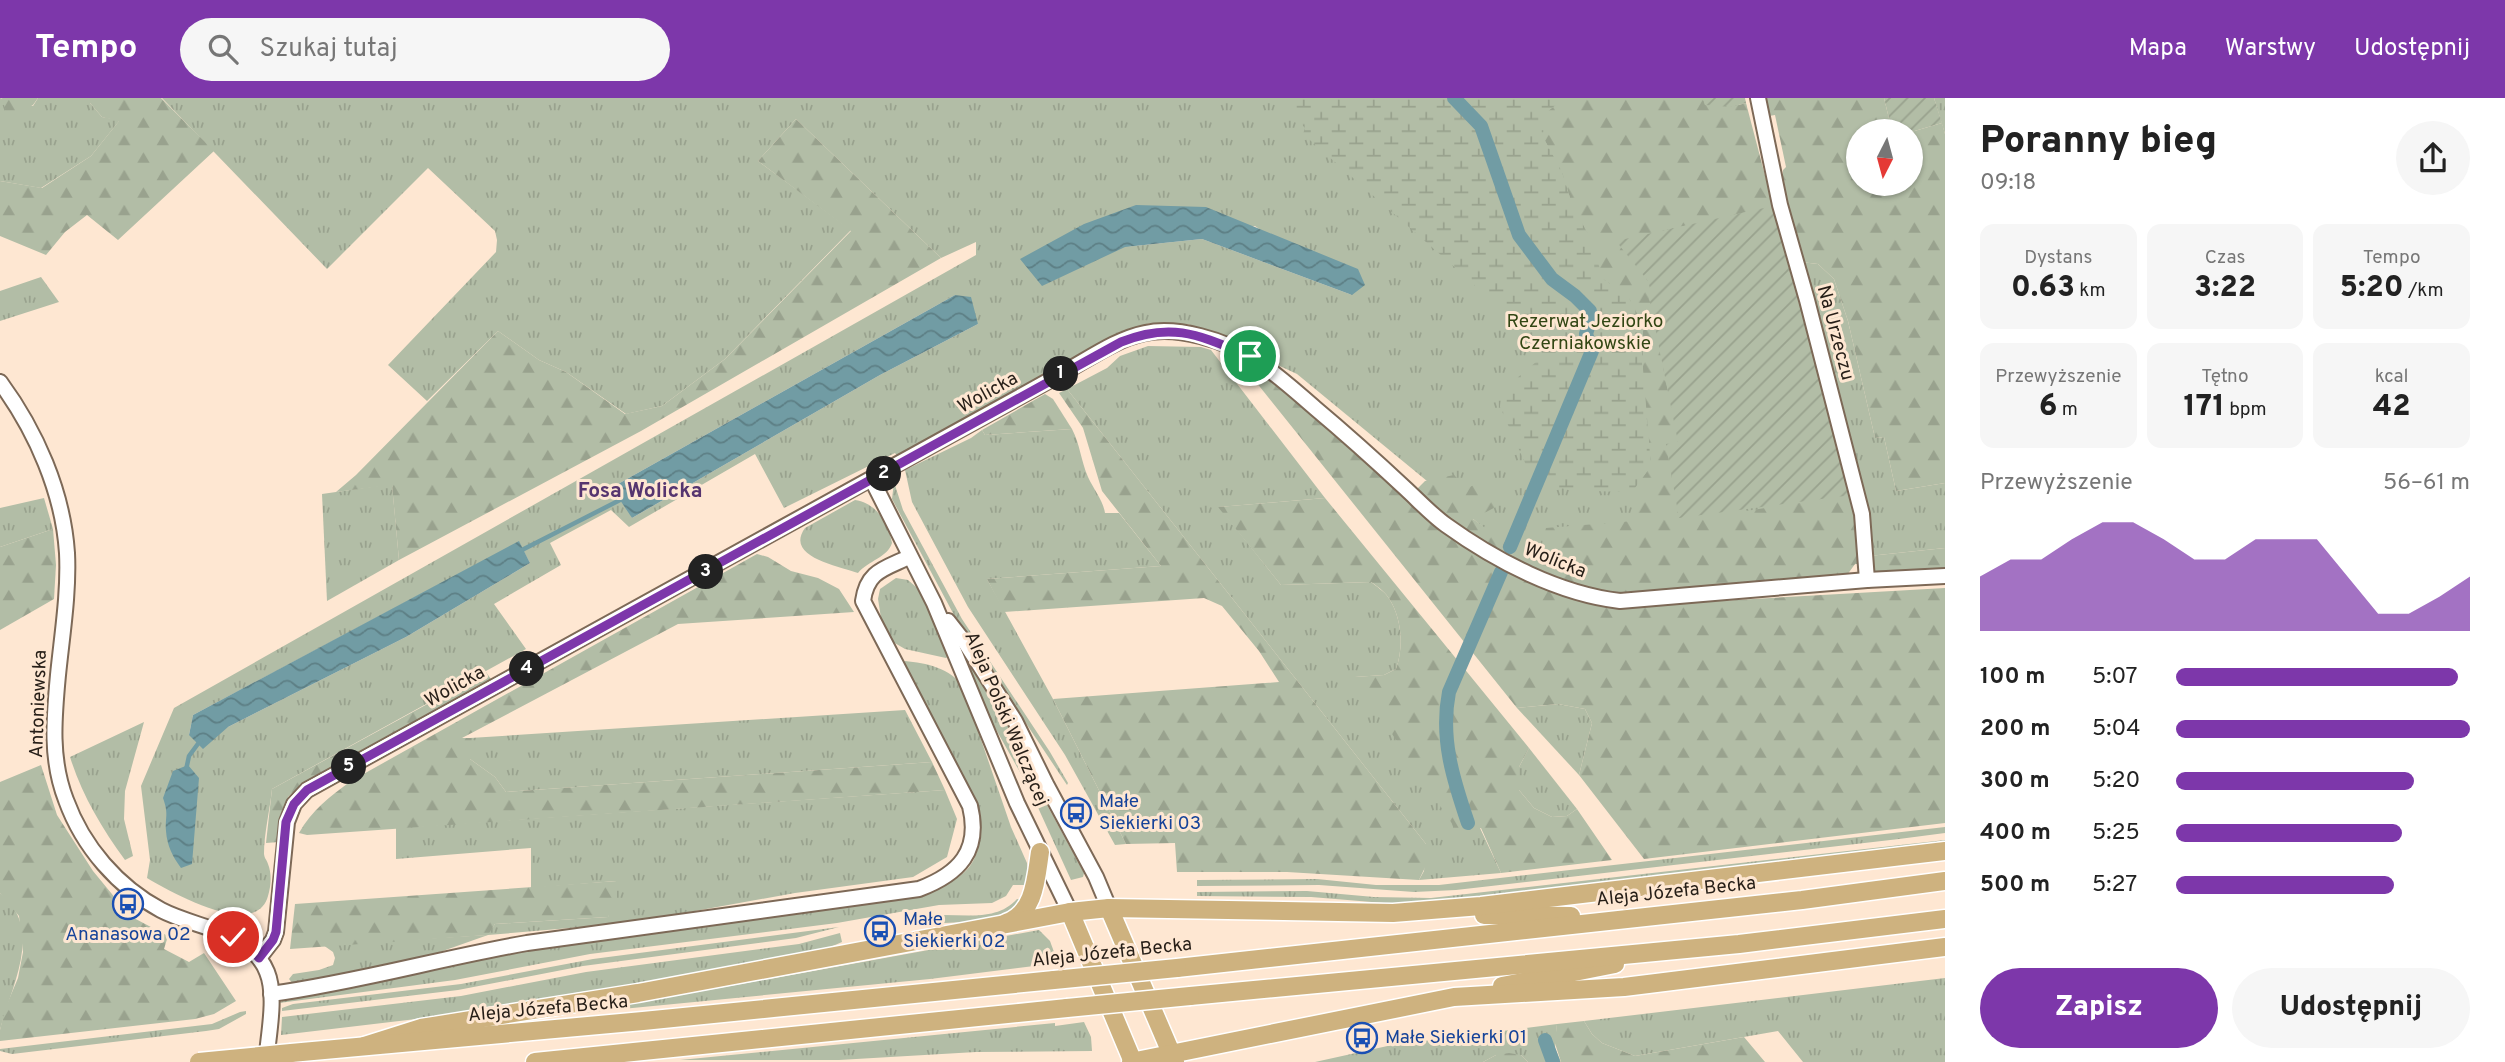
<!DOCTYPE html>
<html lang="pl">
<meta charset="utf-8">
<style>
body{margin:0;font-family:Overpass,sans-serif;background:#f6f6f6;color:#222;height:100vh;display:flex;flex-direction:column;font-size:26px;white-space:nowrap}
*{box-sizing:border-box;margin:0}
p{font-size:23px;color:#767676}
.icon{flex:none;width:38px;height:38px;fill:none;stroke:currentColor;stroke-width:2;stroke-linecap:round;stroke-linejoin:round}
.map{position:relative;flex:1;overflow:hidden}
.sheet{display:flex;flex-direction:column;background:#fff;width:560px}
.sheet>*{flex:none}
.needle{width:46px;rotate:186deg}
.tools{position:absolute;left:1846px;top:21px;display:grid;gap:14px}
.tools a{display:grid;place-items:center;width:77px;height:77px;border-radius:50%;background:#fff;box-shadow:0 2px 5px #0004;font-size:35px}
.pin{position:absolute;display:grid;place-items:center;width:60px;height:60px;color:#fff;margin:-30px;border:4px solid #fff;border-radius:50%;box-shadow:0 2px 7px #0007}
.km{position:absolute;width:35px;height:35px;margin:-18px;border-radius:50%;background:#222;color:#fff;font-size:19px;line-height:35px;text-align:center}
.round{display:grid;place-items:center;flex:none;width:74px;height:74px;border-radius:37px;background:#f6f6f6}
.head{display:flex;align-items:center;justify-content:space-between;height:119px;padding:0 35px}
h1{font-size:38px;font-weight:800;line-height:52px}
.figures{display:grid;grid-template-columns:repeat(3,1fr);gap:10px;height:119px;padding:7px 35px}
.figures div{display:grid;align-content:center;border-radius:14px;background:#f6f6f6;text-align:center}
.figures b{font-size:30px;font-weight:800}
.figures small{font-size:19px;font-weight:400}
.figures p{font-size:19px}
.chart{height:196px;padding:14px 35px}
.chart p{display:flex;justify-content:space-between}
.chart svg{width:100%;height:126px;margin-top:7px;fill:#7d37aa;opacity:.7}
.action{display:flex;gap:14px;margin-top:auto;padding:14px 35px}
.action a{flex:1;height:80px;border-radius:42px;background:#7d37aa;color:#fff;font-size:28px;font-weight:800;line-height:80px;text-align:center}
.action a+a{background:#f6f6f6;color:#222}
ul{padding:0 35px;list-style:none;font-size:23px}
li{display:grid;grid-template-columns:112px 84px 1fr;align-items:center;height:52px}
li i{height:18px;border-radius:9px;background:#7d37aa}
header{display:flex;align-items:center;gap:42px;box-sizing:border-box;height:98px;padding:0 35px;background:#7d37aa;color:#fff}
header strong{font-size:33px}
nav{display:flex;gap:38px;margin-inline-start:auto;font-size:24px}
.search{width:490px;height:63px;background:#f6f6f6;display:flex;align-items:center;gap:18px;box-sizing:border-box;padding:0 24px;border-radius:38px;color:#767676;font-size:26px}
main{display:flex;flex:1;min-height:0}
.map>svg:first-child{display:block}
.grass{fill:url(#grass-tufts);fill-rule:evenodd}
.forest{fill:url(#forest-firs)}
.wetland{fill:url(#wetland-marsh)}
.garden{fill:url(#garden-furrows)}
.water{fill:url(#water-waves)}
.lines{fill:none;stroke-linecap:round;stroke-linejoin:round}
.stream{stroke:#719ca4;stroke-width:4.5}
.canal{stroke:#719ca4;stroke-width:14}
.minor-casing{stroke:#7d6957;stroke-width:18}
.major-casing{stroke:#fff;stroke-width:21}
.minor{stroke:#fff;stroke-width:14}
.major{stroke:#ceb27f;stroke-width:18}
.major-bridge-casing{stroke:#fff;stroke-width:21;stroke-linecap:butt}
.major-bridge{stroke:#ceb27f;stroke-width:18}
.route-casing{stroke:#fff;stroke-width:14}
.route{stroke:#7d37aa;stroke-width:9}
.labels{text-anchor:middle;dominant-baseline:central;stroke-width:6;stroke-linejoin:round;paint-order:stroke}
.park-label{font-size:19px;fill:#324614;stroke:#fee7d2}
.street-label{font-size:19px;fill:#261e17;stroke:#fee7d2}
.transit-label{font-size:19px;fill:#164399;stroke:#fee7d2;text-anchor:start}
.neighbourhood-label{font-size:21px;font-weight:bold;fill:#56356f;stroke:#fee7d2}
</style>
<header>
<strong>Tempo</strong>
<div class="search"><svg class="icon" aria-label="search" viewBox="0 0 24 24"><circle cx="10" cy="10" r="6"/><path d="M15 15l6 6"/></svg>Szukaj tutaj</div>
<nav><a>Mapa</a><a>Warstwy</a><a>Udostępnij</a></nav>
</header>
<main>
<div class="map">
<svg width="1945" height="964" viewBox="0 0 1945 964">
<defs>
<pattern id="grass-tufts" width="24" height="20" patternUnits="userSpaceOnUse" patternTransform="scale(1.75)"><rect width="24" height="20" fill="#b2bda6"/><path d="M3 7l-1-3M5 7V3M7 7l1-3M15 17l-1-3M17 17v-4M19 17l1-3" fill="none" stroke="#99a28e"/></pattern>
<pattern id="forest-firs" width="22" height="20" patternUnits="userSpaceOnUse" patternTransform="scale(1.75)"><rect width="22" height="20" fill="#b2bda6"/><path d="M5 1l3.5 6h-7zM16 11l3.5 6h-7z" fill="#99a28e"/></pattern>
<pattern id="wetland-marsh" width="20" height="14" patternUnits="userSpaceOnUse" patternTransform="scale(1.75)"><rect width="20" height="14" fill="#b2bda6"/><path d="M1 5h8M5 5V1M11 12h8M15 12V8" fill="none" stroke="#99a28e"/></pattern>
<pattern id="garden-furrows" width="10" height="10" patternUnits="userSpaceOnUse" patternTransform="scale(1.75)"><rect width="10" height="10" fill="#b2bda6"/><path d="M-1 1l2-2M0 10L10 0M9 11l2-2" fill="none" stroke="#99a28e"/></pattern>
<pattern id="water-waves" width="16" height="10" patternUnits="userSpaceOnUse" patternTransform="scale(1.75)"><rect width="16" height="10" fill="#719ca4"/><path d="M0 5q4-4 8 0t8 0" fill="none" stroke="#5d7f85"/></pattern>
</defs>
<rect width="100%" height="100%" fill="#fee7d2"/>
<g class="grass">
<polygon points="0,0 33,8 38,0 90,0 90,5 102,19 120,22 91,58 41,90 0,83"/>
<path d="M162,0H1732L1738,7L1746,6L1751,31L1820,269L1858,435L1857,466L1632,482L1582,477L1516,450L1511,460L1499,455L1495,439L1297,276L1188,226L1166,228L1150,225L1132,231L898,359L895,355L784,410L755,356L629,429L611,412L550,445L561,467L494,506L526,551L272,691C270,712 264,735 264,756C265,762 266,760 268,766C272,776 271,788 268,798C256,843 169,793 147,780L150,762L141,688L174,610L976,157V144L941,160L796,21L758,63L851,132L725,261L662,308L626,316L566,274L539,262L498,233L427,303L388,267L496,154L497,142L495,133L428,70L327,171ZM1255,128L1352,197L1202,141L1125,149ZM955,197L978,226L880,277L632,420L618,386ZM519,444L530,465L406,539L228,629L189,637L193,617Z"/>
<polygon points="1934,0 1945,0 1945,36"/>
<polygon points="1801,164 1818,166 1834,181 1848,223 1875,340 1884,339 1896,393 1945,385 1945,450 1869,458 1863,389"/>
<polygon points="41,179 59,204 0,223 0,193"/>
<path d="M1148,248L1201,249L1211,252L1325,400L1219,409L1281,487L1371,484C1377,489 1384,493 1388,499C1402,519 1404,549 1396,571L1384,577L1355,579L1480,730L1501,775L1419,782L1424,773L1426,746L1067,291L1107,270L1120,258Z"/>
<path d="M1072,331C1080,346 1081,363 1088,379C1094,392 1103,402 1105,415H1119L1161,468L987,481L1053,601L1126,746L1115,747L1065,657L968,509L912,404L905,372L971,340L982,332L985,337Z"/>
<polygon points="894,384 903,412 962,521 1050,654 1068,685 1067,687 954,517 892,401"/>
<polygon points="392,386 399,462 327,503 322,396"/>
<polygon points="44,400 53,431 0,449 0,410"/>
<path d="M855,402C876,405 888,424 892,445C888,459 868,463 858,475C839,468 784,459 805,430Z"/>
<polygon points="896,480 908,482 923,495 952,556 946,560 905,551 893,544 881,520 878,501 880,491"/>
<polygon points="965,555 994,599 1019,645 1040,694 1084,775 1083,779 1071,782 1030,692 980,603 963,556"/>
<path d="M905,563C926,565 951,570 963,589L1011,729L1027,765L1030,787H1013L1006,798L992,805L939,807L837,825L590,856L455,882L279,905L293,897L382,883L478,860L542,848L919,797C968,780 983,768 980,713L903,566Z"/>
<polygon points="1558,606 1585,611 1592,625 1579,677 1517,610"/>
<polygon points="905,612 932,664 506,694 495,679 470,661 470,640"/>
<path d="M144,624L125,693L124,721L133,758L125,762C101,729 82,697 70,659Z"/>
<polygon points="1529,650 1577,711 1567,718 1552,719 1534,710 1519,692 1519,669"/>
<polygon points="945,692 957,721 947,759 913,779 795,795 629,825 488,837 423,860 293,886 289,881 293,876 319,872 333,867 335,860 333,854 323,847 487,837 495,826 608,819 616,783 531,790 531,750 396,761 396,730"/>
<polygon points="1945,729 1945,735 1899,741 1456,792 1414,794 1319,787 1197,788 1197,782 1317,781 1376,787 1439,787"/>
<polygon points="1945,742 1945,747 1705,776 1423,806 1396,806 1311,799 1197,798 1197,794 1307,793 1374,799 1431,800"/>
<path d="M0,795C45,831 11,888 0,932Z"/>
<path d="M1017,801L1023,802C998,827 977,823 944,825L943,817C969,817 998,822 1017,801Z"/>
<polygon points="839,829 796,840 583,868 458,892 282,913 282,910 293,906 461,886 593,861"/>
<polygon points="1039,832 1050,843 1058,865 930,881 581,915"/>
<polygon points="840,835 842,844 821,853 655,884 581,894 450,917 281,937 282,919 461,898 586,874 799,846"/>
<polygon points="1945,880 1945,964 1803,964 1778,933 1635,958 1602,945 1592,936 1584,923"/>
<polygon points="240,914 246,913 246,916 219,931 206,933 12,956 0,953 0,951 212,926"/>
<polygon points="1084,924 1091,939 1092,953 976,954 839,962 680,962 1055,925 1055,928"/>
<polygon points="1557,926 1555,950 1561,964 1528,964 1521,957 1496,957 1483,964 1315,964 1392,947"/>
</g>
<g class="forest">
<polygon points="2,0 38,0 33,7 8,20"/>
<polygon points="90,0 161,0 214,53 118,142 87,117 65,134 46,157 0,138 0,83 42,90 91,58 119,23 102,19 90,5"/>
<polygon points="1565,0 1703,0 1705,7 1731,9 1746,5 1773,108 1616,143 1648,183 1652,199 1649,199 1678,344 1666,347 1679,419 1739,414 1852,397 1858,462 1847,477 1624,498 1602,497 1511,460 1516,449 1539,458 1546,430 1634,423 1632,394 1651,368 1643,271 1643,227 1628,198 1603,181 1591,142 1572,106 1562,74 1543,39 1544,16"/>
<polygon points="1766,0 1884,0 1892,33 1858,33 1858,86 1911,86 1911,34 1942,25 1945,36 1945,385 1896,393 1884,339 1875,340 1848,223 1834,181 1818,166 1801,164 1782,81 1783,72 1786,69 1775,17 1769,18"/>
<polygon points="796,21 941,160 641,333 399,462 392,387 336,394 356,377 498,233 539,262 566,274 625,316 662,308 725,261 851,133 758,63"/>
<polygon points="1236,259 1256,270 1497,466 1629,508 1945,490 1945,725 1644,761 1579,677 1592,625 1585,611 1558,606 1517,610"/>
<polygon points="1067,291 1426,746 1429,761 1419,782 1287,774 1177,774 1175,745 1126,746 1053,601 1279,584 1259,553 1222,508 1204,500 1004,514 987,481 1161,468 1102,393 1083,330 1059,295"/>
<polygon points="1045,296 1053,301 1072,331 985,337 982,332"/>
<polygon points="1454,377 1467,390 1489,381 1505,404 1473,421 1504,444 1499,455 1456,427 1415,393 1425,383"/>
<path d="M1325,400L1529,650L1519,669V692L1534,710L1552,719L1567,718L1577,711L1612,762L1501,775L1481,730L1459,736L1354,579L1384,577L1396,571C1404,549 1402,519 1388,499C1384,493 1377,488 1371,484L1281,487L1218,409Z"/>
<polygon points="53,431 56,467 54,501 0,532 0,449"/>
<polygon points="1945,450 1945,472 1871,478 1869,458"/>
<path d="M757,456L768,459L791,473L818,480L839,491L854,514L678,526L462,640H470V661L495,679L506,694L932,664L945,692L307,737L299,735C312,712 329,699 351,683Z"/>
<polygon points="486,574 493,584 297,691 288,699 279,744 266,745 272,691"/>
<polygon points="41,667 57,717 93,773 130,818 168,838 164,851 189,864 204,855 236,903 214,916 195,921 0,943 0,932 5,911 18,880 23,854 19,818 0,795 0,684"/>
<polygon points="617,783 617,802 608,819 495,826 488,837 290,851 295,806"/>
<polygon points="1584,923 1592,936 1602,945 1635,958 1744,939 1765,964 1561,964 1552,936 1556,934 1557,926"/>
<polygon points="1509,955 1521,957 1528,964 1483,964 1496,957"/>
</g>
<path class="wetland" d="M1277,0H1565L1544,16L1543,39L1562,74L1572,106L1591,142L1603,181L1628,198L1643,227L1642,266L1651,368L1632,394L1589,393L1548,389L1525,379L1526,367L1500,309C1501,289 1523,276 1537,263L1516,227L1467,180L1303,36L1305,30Z"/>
<g class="garden">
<polygon points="1703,0 1745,0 1746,5 1731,9 1705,7"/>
<polygon points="1884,0 1934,0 1942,25 1911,34 1892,33"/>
<polygon points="1773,108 1800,198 1852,397 1679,420 1666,346 1678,344 1649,199 1652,198 1648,183 1616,143"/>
</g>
<g class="water">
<polygon points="1136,107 1206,109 1358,171 1365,187 1352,197 1202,141 1125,149 1042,188 1020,161 1084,126"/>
<polygon points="955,197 971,199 978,226 880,277 632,420 620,402 618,386"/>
<polygon points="519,443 530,465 406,539 228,629 203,651 189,637 193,617"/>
<path d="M188,667L199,680L192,766L181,770C173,759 167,748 166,733C165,718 169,717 163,700L173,673Z"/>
</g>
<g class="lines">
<g class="stream">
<polyline points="518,454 620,402"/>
<polyline points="186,672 189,658 200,643"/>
</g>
<g class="canal">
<polyline points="1454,0 1481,28 1519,137 1552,181 1575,198 1590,213 1589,226 1586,236 1592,253 1510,449"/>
<path d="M1468,725C1453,681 1440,640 1449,594L1501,474"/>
<polyline points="1545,942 1553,964"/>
</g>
<g class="minor-casing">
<g id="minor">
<polyline points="1758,0 1780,107 1807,202 1862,416 1867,482"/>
<path d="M0,284C36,333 63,394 67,455C69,495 62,537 58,577C54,620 50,661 66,702C83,749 118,789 161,812C197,831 250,832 267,874C277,898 268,939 266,964"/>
<polyline points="872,382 934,505 1017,705 1070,814"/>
<polyline points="948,523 966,546 1015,623 1046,686 1096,779 1109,810"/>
<path d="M259,860L273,842L276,834L287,724L294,706L307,692L1059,277C1086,263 1115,241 1145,235C1178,228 1224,242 1252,260C1275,274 1294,292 1315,310C1346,336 1376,363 1406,391C1419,403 1432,417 1446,427C1496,463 1559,496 1620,503L1867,482L1945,478"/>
<path d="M271,896C358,884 441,860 527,845L919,791C959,776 981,753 970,708L863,503C867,473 884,471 909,459"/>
</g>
</g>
<g class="major-casing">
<g id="major">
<polyline points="1109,810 1175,964"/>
<polyline points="1070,814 1133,964"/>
<polyline points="1484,817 1571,818"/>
<path d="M1006,825C1035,815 1036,780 1040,754"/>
<polyline points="1177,870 1802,802 1945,783"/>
<polyline points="1502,888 1615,866"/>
<polyline points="1190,898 1739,846 1945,821"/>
<polyline points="364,948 421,930 638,895 1070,814 1109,810 1393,815 1481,808 1945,753"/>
<polyline points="291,955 643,923 1054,882"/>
<polyline points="535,964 1067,910"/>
<polyline points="1131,964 1454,899 1624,889 1945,849"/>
</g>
</g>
<use href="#minor" class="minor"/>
<use href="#major" class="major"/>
<g class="major-bridge-casing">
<g id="major-bridge">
<polyline points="1054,882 1177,870"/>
<polyline points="1067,910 1190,898"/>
<polyline points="199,964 291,955"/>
</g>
</g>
<use href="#major-bridge" class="major-bridge"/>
</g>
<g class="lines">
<g class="route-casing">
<path id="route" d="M233,839L252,852L259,860L273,842L276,834L286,724L294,706L307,692L1121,244C1173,223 1201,238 1250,258"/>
</g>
<use href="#route" class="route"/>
</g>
<defs>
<g id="bus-ring" transform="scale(1.575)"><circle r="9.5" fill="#fee7d2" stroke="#1a4fb4" stroke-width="1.5"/><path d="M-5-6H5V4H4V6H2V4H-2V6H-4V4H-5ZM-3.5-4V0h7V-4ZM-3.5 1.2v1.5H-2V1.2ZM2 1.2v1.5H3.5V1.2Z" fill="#1a4fb4"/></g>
</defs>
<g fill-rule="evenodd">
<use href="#bus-ring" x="1076" y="715"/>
<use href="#bus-ring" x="128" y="806"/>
<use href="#bus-ring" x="880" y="833"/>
<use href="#bus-ring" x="1362" y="940"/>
</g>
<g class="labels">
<g class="park-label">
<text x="1585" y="224">Rezerwat Jeziorko<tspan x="1585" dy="22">Czerniakowskie</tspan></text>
</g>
<g class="street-label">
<text transform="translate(1835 235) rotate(75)">Na Urzeczu</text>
<text transform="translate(988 295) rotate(-29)">Wolicka</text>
<text transform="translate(1555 463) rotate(22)">Wolicka</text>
<text transform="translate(455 589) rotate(-29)">Wolicka</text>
<text transform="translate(39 606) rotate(-88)">Antoniewska</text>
<text transform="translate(1006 621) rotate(67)">Aleja Polski Walczącej</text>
<text transform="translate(1676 794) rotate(-6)">Aleja Józefa Becka</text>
<text transform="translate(1112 855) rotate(-6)">Aleja Józefa Becka</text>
<text transform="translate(548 911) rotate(-5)">Aleja Józefa Becka</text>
</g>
<g class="transit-label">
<text x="1099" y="704">Małe<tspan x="1099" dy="22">Siekierki 03</tspan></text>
<text x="903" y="822">Małe<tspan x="903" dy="22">Siekierki 02</tspan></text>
<text x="128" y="837" text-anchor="middle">Ananasowa 02</text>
<text x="1385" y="940">Małe Siekierki 01</text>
</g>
<g class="neighbourhood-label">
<text x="640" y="393">Fosa Wolicka</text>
</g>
</g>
</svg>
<div class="tools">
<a><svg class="needle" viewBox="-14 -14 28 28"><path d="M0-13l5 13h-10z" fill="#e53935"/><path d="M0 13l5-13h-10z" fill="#767676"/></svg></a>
</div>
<div class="pin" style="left:1250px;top:258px;background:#1e9e55"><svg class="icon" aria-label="arrive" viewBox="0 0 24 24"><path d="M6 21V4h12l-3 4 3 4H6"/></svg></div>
<div class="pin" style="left:233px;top:839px;background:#d93025"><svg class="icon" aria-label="check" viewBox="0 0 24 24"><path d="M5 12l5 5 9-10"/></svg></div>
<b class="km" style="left:1061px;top:276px">1</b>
<b class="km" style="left:884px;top:376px">2</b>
<b class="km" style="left:706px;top:474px">3</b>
<b class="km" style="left:527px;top:571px">4</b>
<b class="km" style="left:349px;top:669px">5</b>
</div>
<section class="sheet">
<div class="head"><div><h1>Poranny bieg</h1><p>09:18</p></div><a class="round"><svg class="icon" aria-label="share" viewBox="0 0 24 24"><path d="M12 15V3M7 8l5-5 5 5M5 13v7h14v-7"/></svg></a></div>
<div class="figures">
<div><p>Dystans</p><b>0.63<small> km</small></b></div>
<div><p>Czas</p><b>3:22</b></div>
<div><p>Tempo</p><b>5:20<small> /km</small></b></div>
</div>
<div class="figures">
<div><p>Przewyższenie</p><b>6<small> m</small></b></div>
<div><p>Tętno</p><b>171<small> bpm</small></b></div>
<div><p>kcal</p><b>42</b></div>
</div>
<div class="chart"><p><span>Przewyższenie</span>56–61 m</p>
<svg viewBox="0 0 160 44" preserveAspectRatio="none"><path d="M0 44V25L10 19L20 19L30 12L40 6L50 6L60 12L70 19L80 19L90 12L100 12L110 12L120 25L130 38L140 38L150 32L160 25V44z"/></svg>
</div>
<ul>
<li><b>100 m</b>5:07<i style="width:96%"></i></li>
<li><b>200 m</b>5:04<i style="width:100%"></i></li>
<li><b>300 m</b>5:20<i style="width:81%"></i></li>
<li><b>400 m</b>5:25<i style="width:77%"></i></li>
<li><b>500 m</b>5:27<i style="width:74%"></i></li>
</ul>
<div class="action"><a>Zapisz</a><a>Udostępnij</a></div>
</section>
</main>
